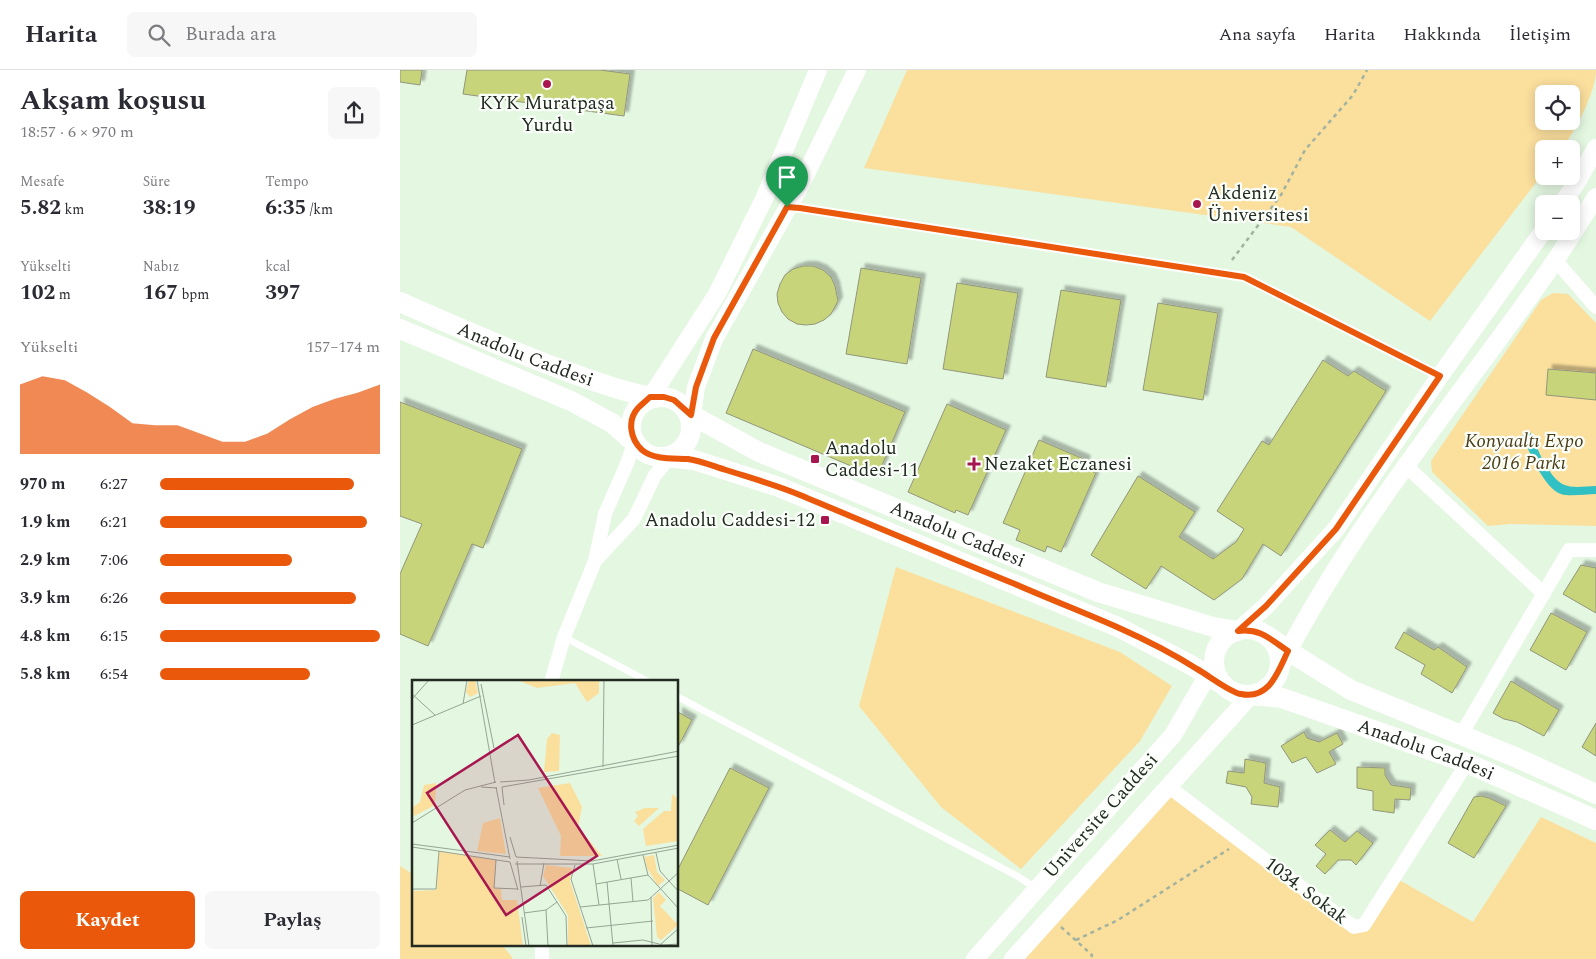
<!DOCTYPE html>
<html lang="tr">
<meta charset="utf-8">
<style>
body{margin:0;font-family:Spectral,serif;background:#f7f7f7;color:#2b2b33;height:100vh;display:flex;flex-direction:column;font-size:19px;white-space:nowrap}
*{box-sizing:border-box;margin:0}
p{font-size:16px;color:#7c7c81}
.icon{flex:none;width:28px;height:28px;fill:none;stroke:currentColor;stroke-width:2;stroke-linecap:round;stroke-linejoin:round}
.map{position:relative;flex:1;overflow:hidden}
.drawer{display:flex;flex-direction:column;background:#fff;width:400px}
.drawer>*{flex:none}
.tools{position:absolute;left:1135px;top:15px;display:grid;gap:10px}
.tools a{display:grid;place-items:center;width:45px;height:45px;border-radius:8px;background:#fff;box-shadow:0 2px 12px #0003;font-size:25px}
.pin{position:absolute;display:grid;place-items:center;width:42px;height:42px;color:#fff;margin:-51px -21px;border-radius:50% 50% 50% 0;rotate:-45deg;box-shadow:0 0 5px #0007}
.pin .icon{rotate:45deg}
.round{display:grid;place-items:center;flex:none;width:52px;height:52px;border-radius:8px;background:#f7f7f7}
.head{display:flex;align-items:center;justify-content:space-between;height:85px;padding:0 20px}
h1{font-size:28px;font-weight:700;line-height:38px}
.metrics{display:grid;grid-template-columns:repeat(3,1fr);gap:8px;height:85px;padding:5px 20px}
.metrics div{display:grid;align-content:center}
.metrics b{font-size:21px;font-weight:700}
.metrics small{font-size:14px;font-weight:400}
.metrics p{font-size:14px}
.chart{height:140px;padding:10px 20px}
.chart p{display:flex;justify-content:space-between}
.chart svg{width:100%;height:90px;margin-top:5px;fill:#ea580c;opacity:.7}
.button{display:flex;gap:10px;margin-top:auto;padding:10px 20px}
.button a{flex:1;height:58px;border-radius:8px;background:#ea580c;color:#fff;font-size:20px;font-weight:700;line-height:58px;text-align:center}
.button a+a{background:#f7f7f7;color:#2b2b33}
ul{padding:0 20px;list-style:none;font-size:16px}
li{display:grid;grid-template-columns:80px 60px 1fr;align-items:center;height:38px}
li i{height:12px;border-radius:6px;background:#ea580c}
header{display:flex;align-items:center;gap:30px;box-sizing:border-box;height:70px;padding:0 25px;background:#fff;border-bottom:1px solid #e1e1e2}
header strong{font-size:24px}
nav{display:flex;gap:28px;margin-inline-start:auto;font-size:18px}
.search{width:350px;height:45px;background:#f7f7f7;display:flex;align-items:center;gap:12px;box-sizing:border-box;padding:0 18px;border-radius:8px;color:#7c7c81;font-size:19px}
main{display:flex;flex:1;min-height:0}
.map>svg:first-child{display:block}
.green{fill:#fbdf9d;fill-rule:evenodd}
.water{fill:#31c0c4}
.building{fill:#c8d47a;stroke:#92967c;filter:url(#shadow)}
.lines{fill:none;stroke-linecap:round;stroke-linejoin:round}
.path{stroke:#a2b2a0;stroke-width:2.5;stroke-dasharray:4 4;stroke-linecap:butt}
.service{stroke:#fff;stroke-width:7}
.minor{stroke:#fff;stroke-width:14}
.tertiary{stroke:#fff;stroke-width:18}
.secondary{stroke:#fff;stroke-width:20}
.route-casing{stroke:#fff;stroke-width:10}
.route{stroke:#ea580c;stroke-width:6}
.poi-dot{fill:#a81650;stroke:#fbfffa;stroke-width:2}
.labels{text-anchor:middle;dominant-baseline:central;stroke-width:4.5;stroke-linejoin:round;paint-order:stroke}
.poi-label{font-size:19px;fill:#222a21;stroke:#fbfffa;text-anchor:start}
.street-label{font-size:19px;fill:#222a21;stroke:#fbfffa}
.park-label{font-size:19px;font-style:italic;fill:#4b3c16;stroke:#fbfffa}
.inset-road{fill:none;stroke:#96a594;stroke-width:1}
.view{fill:#a81650;fill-opacity:0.15;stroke:#a81650;stroke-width:2.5}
.inset-edge{fill:none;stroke:#222a21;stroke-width:2.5}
</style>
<header>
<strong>Harita</strong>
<div class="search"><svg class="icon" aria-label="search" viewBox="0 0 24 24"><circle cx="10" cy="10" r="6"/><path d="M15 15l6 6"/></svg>Burada ara</div>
<nav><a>Ana sayfa</a><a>Harita</a><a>Hakkında</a><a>İletişim</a></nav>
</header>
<main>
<section class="drawer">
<div class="head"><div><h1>Akşam koşusu</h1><p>18:57 · 6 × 970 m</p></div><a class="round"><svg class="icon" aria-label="share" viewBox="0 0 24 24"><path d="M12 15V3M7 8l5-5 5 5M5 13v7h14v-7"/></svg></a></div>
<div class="metrics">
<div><p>Mesafe</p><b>5.82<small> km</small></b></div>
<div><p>Süre</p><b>38:19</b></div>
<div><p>Tempo</p><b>6:35<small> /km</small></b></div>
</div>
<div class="metrics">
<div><p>Yükselti</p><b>102<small> m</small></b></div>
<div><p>Nabız</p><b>167<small> bpm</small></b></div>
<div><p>kcal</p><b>397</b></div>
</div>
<div class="chart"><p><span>Yükselti</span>157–174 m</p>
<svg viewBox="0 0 160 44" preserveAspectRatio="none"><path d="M0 44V10L10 6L20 8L30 14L40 21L50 29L60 30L70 30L80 34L90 38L100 38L110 34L120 27L130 21L140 17L150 14L160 10V44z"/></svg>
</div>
<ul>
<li><b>970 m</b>6:27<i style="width:88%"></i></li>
<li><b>1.9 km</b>6:21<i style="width:94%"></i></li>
<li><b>2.9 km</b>7:06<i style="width:60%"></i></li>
<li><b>3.9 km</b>6:26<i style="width:89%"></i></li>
<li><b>4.8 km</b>6:15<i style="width:100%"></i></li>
<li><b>5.8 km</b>6:54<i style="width:68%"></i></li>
</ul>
<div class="button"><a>Kaydet</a><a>Paylaş</a></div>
</section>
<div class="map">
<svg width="1196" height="889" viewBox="0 0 1196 889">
<defs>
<filter id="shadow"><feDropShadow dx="4.5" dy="-4.5" stdDeviation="1" flood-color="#0004"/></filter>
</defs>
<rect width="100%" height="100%" fill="#e3f7e1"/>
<g class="green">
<path d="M507,0H1196C1196,22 1175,61 1162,79H1144V102L1030,251L891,157L464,98ZM1144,24H1171V51H1144Z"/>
<polygon points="1153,223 1168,224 1196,253 1196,456 1110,454 1088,456 1032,402 1031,391 1141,230"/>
<polygon points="496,497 720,582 772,616 740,671 621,799 541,737 459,636"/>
<polygon points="769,717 954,857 994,807 1073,852 1141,747 1196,773 1196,889 613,889"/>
<polygon points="0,796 14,805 14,875 102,875 112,887 112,889 0,889"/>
</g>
<path class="water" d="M1130,362C1137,377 1150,413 1168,416C1176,418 1187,416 1196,416V424C1186,424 1170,427 1161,424C1143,417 1130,382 1122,366Z"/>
<g class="building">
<polygon points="0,0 22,0 20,15 0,12"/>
<polygon points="67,0 200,0 230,4 224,46 63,24"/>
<polygon points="403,196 413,196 423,200 431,207 435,216 438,231 431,244 424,250 415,254 406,255 397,254 388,249 382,242 378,233 377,224 380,214 385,205 393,199"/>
<polygon points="461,198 521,208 507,294 446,284"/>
<polygon points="557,213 618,223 603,309 543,299"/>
<polygon points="661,220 721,230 706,317 646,307"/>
<polygon points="758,233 818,243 803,330 743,320"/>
<polygon points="353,279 505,342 477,407 326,343"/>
<polygon points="923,290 948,306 954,301 986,321 881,486 863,474 842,509 814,530 761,496 746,519 691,485 738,406 795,442 779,467 813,489 836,472 844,459 817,441 862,371 869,375"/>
<polygon points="1148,299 1196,303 1196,330 1146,325"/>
<polygon points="0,332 122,379 83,478 72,474 28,576 0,564 0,504 22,454 0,446"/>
<polygon points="547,334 606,360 568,445 556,440 555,443 508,422"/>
<polygon points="639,370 686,390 683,397 696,403 661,482 647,476 645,482 616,470 620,460 603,453"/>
<polygon points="1181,495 1196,498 1196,543 1163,524"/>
<polygon points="1151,543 1187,562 1166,600 1130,580"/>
<polygon points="1004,562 1034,580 1038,577 1067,597 1052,623 1021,604 1025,595 995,578"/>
<polygon points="1111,611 1159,640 1144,666 1117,652 1104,649 1093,643"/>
<polygon points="278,642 292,650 278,677"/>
<polygon points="1196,653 1196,686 1182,677"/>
<polygon points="904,662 907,668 919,672 937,663 943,674 929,682 936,694 917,703 906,687 892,693 881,676"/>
<polygon points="845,689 866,693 864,713 880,717 878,737 851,734 852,727 846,717 826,713 828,701 844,703"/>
<polygon points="957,697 985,698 985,705 991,715 1011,718 1010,730 995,729 994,743 973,740 973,721 957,718"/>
<polygon points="330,698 369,718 308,835 278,819 278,799"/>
<polygon points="1081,726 1089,728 1106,736 1074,788 1048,773 1074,727"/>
<polygon points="930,760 945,772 957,761 973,773 956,795 951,790 938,790 925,804 916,796 926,784 915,775"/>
</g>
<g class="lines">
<g class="path">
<polyline points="832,190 881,125 905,80 953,25 967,0"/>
<polyline points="661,857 692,885 691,889"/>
<polyline points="676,870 718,850 829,779"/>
</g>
<g class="service">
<polyline points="390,137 525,157 844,207 1040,306"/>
<polyline points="164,567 249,612"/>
<polyline points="278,627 617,806 637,819"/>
</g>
<g class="minor">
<polyline points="1155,190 1196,237"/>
<polyline points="1006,396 1144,524"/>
<polyline points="195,491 234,449 255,405 272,385"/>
<polyline points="151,612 164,567 195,491 205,444 228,391 232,379 232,366"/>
<polyline points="1061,665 1169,480 1196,480"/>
<polyline points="769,717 954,857 964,855 1067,693"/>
<polyline points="142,889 142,875"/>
</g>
<g class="tertiary">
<polyline points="1162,134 1177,112 1196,78"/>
<polyline points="246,331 256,319 317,224 364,129 418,0"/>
<polyline points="291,353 296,317 314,269 400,116 457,0"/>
<polyline points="838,561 866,536 936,459 1040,306 1144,160"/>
<path d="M880,597C954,451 1062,325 1155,191C1169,170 1182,148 1196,127"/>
<polyline points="575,889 773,665 814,594"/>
<polyline points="613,889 851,625"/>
</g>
<g class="secondary">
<path id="s1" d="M0,232C54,256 108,280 163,300C194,311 223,322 255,328"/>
<polyline points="0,259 171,331 212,353 237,375"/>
<circle cx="261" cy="357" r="30"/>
<path id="s2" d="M288,343L359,382L698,522L813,557L838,561"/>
<polyline points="263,387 294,390 379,417 718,557 789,594 822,614"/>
<circle cx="847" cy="592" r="33"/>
<polyline points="869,567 901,589 951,620 1115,687 1196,724"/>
<path id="s3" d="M851,625L882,628L1067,693L1196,750"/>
</g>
</g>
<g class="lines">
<g class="route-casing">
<path id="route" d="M387,137L400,138L844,207L1040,306L936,459L866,536L838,561C860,558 870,569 888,581C878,601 870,630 841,624C831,623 808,605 797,599C772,583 744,569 717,557C683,542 649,529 615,514C543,485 472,455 400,425C376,415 351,408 326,400C313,396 301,391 288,389C273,388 254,390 242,380C230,369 227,350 238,338C242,334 246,331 250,327H264L274,330L291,345L296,317L314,268Z"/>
</g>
<use href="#route" class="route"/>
</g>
<g class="poi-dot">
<circle cx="147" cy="14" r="5"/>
<circle cx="797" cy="134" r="5"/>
<rect x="410" y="384" width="10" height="10" rx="2.5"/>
<path d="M571.5 386.5h5v5h5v5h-5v5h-5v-5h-5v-5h5z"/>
<rect x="420" y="445" width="10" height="10" rx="2.5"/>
</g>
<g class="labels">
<g class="poi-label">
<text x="147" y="33" text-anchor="middle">KYK Muratpaşa<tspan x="147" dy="22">Yurdu</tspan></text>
<text x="807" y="123">Akdeniz<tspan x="807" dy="22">Üniversitesi</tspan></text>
<text x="425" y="378">Anadolu<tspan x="425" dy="22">Caddesi-11</tspan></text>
<text x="584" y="394">Nezaket Eczanesi</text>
<text x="415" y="450" text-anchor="end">Anadolu Caddesi-12</text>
</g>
<g class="street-label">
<text stroke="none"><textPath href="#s1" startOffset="136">Anadolu Caddesi</textPath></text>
<text stroke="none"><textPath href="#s2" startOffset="296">Anadolu Caddesi</textPath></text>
<text stroke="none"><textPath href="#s3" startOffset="184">Anadolu Caddesi</textPath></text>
<text transform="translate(701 746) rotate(-48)">Universite Caddesi</text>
<text transform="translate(906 821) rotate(37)">1034. Sokak</text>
</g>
<g class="park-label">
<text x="1124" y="371">Konyaaltı Expo<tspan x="1124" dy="22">2016 Parkı</tspan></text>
</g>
</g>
<g transform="translate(12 610)">
<rect width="266" height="266" fill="#e3f7e1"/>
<path d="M57,0H63L66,13L58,17L54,12ZM105,0H187V13L175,22L163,3L125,8ZM140,53L148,55L147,91L132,92L135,59ZM24,103L23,125L0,137V128L8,122L12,105ZM158,103L170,127L166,147L190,176H148L149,156L126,108ZM260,114L266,119V161L234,166L231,149L252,131H259ZM233,128H247L227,146L222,141L226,136L223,132ZM88,138L94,174L65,171L71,143ZM27,171L84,180L82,208L89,209L90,220H105L111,266H0V211L24,210ZM242,175L245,192L253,200L246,206L235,188L232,177ZM134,185L160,188L158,201L179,266H156V235L131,196ZM247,212L254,220L248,226L266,245L249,260L245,257L241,218Z" fill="#fbdf9d"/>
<path class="inset-road" d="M65,0L83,103M69,4L82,68M0,14L23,35M0,19L17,0M51,24L55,0M0,45L69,16M191,87L192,0M88,102L117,100L267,71M69,107L85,108M84,107L98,179M90,107L267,76M90,107L92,125M0,143L53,110L84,102M98,157L104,177M0,164L98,177M0,167L98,182M244,173L248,191L267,212M231,175L236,195L267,229M104,177L180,181L267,165M205,179L209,199M84,180L82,208L106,209M105,181L117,266M98,182L106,210M103,184H181L267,168M181,184L187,225M163,185L159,199L181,266M219,198L221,222M195,202L201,266M184,204L236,195M128,206L132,183M109,207L134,205L154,236L155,266M0,209H24L27,171M239,217L240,266M168,227L236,220L267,192M134,230L136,266M112,233L134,230L145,222M110,237L114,266M174,248L241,241M201,263L231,260L251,265L267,264M249,264L267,248"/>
<path class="view" d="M106,55L185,176L94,235L15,113Z"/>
<rect width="266" height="266" class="inset-edge"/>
</g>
</svg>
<div class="tools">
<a><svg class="icon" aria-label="locate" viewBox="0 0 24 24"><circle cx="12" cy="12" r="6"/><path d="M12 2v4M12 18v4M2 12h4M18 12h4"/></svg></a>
<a>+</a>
<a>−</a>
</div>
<div class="pin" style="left:387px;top:137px;background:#1e9e55"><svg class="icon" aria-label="arrive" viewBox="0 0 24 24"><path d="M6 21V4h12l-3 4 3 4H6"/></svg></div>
</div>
</main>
